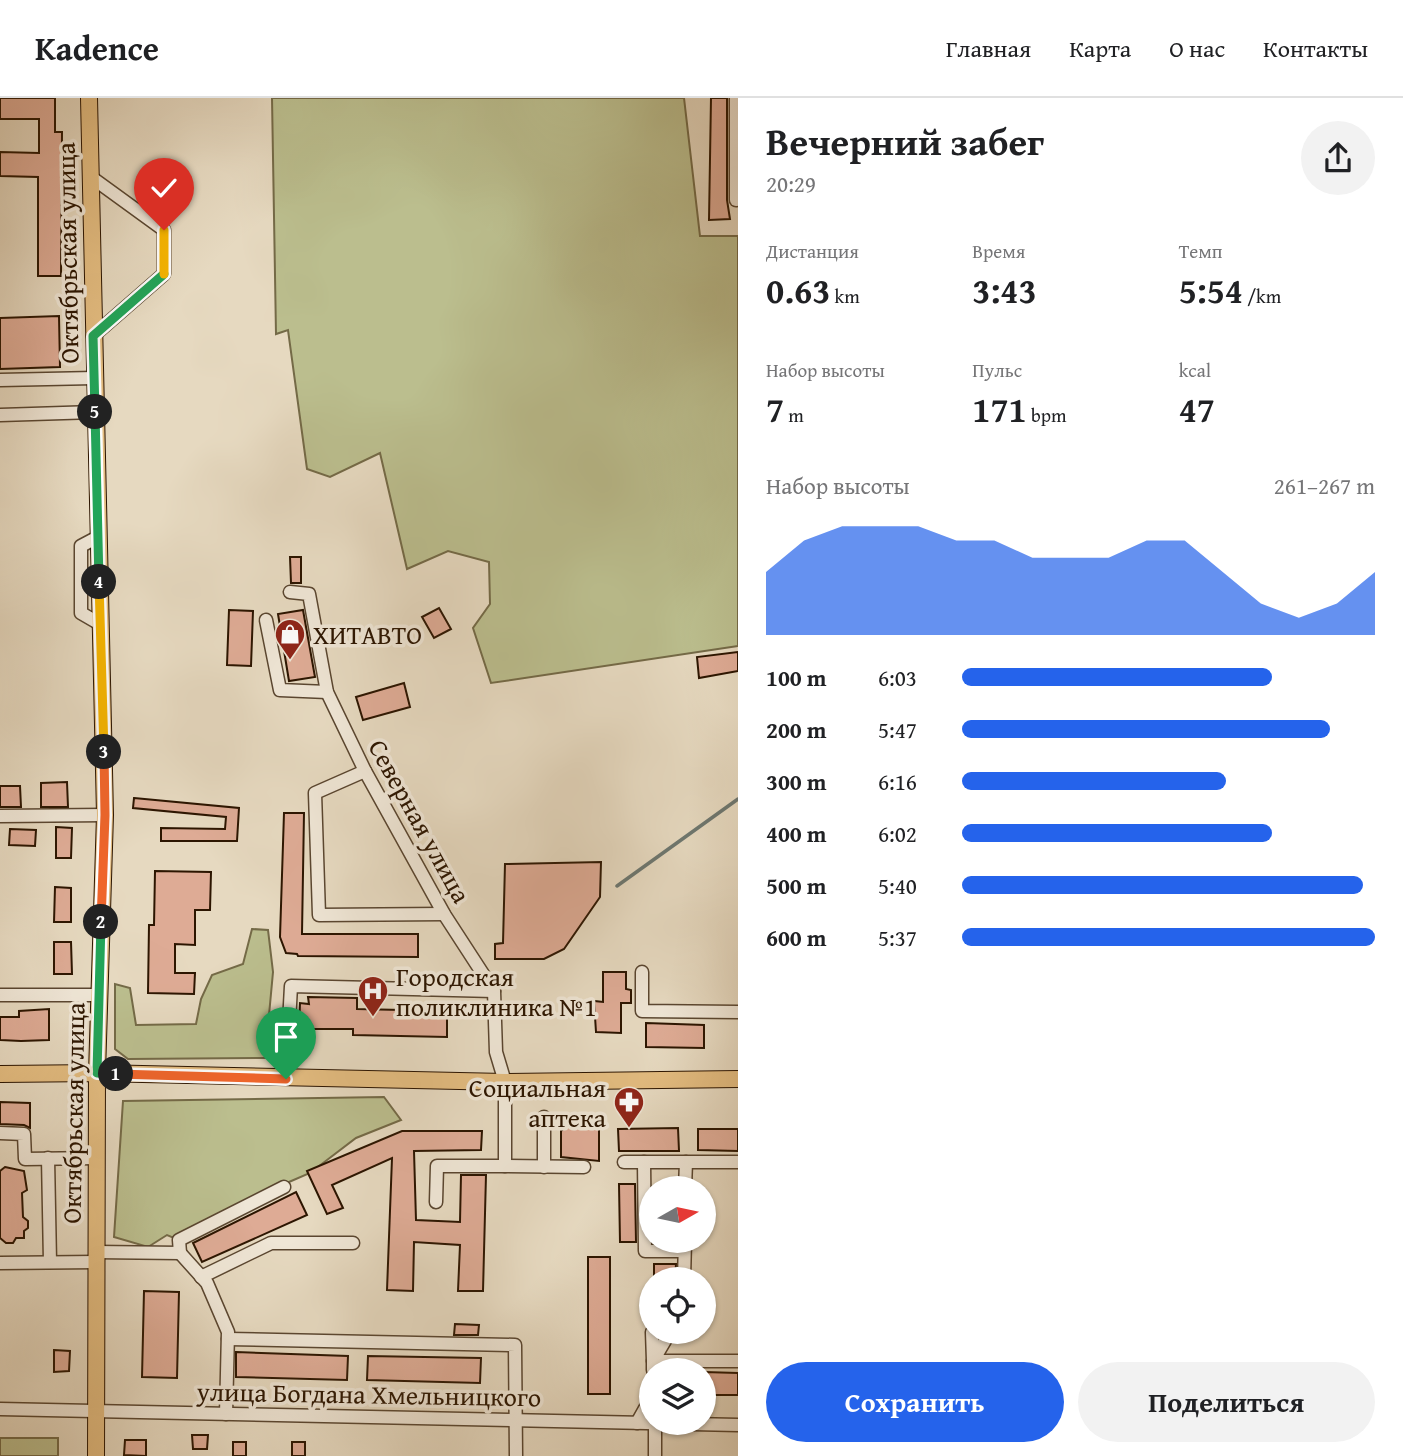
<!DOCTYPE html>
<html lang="ru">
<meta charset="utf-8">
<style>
body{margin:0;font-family:"Gentium Book Plus",serif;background:#f2f2f2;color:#202124;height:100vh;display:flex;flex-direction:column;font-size:26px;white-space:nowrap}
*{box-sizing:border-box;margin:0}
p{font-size:23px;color:#757577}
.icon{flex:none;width:38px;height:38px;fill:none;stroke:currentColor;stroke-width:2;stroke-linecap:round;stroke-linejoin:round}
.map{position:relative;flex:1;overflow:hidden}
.sheet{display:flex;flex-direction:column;background:#fff;width:665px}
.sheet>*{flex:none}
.needle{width:46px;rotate:81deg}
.controls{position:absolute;left:639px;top:1078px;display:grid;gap:14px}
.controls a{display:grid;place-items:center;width:77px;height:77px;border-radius:50%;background:#fff;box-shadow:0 2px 5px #0004;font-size:35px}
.pin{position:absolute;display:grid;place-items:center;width:60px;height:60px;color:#fff;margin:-72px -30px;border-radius:50% 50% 50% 0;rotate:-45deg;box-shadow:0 0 7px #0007}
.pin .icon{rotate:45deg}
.km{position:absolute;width:35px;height:35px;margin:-18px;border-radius:50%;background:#222;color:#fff;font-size:19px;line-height:35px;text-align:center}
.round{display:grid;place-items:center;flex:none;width:74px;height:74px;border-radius:37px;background:#f2f2f2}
.overview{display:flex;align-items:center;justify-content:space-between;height:119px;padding:0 28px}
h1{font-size:38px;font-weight:700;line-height:52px}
.figures{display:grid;grid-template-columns:repeat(3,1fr);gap:10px;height:119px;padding:7px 28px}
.figures div{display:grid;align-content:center}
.figures b{font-size:35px;font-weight:700}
.figures small{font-size:19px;font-weight:400}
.figures p{font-size:19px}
.chart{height:196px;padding:14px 28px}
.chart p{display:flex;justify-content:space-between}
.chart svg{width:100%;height:126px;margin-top:7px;fill:#2563eb;opacity:.7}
.primary-button{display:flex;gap:14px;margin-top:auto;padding:14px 28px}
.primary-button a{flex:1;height:80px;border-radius:42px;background:#2563eb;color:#fff;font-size:28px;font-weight:700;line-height:80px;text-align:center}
.primary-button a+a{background:#f2f2f2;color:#202124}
ul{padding:0 28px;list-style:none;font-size:23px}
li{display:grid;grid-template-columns:112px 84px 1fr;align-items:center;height:52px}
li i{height:18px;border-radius:9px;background:#2563eb}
header{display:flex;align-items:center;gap:42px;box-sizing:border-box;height:98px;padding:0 35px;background:#fff;border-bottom:2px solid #e0e0e0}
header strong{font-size:33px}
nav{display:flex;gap:38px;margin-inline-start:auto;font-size:24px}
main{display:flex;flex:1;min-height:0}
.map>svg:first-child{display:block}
.green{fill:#bbbe8e;stroke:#746a47;stroke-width:2}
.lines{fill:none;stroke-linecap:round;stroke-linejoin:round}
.stream{stroke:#6d7770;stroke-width:3.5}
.building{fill:#deab95;stroke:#2c1500;stroke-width:2}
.minor-casing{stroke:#5a4630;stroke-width:15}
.major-casing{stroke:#2c1500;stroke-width:18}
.minor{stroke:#efe6d6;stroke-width:12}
.major{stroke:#e3bc80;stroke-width:16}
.split-1-casing{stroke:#fff;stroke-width:14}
.split-2-casing{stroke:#fff;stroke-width:14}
.split-3-casing{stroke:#fff;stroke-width:14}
.split-4-casing{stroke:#fff;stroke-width:14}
.split-5-casing{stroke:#fff;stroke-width:14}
.split-6-casing{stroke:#fff;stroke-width:14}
.split-7-casing{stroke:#fff;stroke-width:14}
.split-1{stroke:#f0652b;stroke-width:9}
.split-2{stroke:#22a559;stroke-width:9}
.split-3{stroke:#f0652b;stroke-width:9}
.split-4{stroke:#f5b400;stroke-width:9}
.split-5{stroke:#22a559;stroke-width:9}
.split-6{stroke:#22a559;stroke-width:9}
.split-7{stroke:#f5b400;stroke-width:9}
.labels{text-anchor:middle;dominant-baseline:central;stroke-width:7;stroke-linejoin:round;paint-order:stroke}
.street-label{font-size:26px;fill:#2c1500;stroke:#efe6d6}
.poi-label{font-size:26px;fill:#2c1500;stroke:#efe6d6;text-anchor:start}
</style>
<header>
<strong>Kadence</strong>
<nav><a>Главная</a><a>Карта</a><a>О нас</a><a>Контакты</a></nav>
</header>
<main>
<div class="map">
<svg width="738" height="1358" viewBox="0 0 738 1358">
<rect width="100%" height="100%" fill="#e6d9c0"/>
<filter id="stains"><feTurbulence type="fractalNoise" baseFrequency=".00286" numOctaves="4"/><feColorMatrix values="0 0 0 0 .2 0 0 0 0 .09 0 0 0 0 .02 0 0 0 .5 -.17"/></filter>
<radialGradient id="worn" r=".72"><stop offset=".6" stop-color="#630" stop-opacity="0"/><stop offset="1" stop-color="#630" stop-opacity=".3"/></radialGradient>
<g class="green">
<polygon points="272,0 684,0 700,138 738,138 738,548 491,585 473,530 490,506 489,464 448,453 407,471 380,355 330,379 307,371 288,232 276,236"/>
<polygon points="252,831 268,832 273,874 265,960 128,961 115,951 115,886 130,890 136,927 196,926 201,901 212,877 243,866"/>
<polygon points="384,999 401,1022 356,1040 310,1075 289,1084 179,1142 167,1137 148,1149 114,1139 123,1003"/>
<rect x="0" y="1340" width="58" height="18"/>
</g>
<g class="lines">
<polyline class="stream" points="617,788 738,701"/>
</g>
<g class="building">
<polygon points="0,0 55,0 55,34 62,34 61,178 38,178 38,79 0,78 0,54 39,55 39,21 0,21"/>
<polygon points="711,0 727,0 727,102 730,121 709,122"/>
<polygon points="59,218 60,269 0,271 0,220"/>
<polygon points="290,459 301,459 301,485 291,485"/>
<polygon points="439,510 451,531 434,540 422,519"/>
<polygon points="229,512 253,513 251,568 227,567"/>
<polygon points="303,512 315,579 289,583 278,516"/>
<polygon points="738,554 738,573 699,580 697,559"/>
<polygon points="404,585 410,609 363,622 356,599"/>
<polygon points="67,684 68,709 41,709 41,685"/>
<polygon points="0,688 20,688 21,709 0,709"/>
<polygon points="134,700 239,710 237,743 161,743 161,730 225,731 226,719 133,710"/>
<polygon points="284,715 304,715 302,836 418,836 418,859 298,858 297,856 286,855 280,839"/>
<polygon points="56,729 72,730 71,760 56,760"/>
<polygon points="10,731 36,732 35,748 9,747"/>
<polygon points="601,764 600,799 564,851 544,861 495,861 495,846 503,845 505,766"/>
<polygon points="155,773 211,774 210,812 195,812 195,847 175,846 175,875 195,875 194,896 148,895 149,827 154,827"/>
<polygon points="55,789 71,790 71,824 54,824"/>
<polygon points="54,844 71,844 72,876 54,876"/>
<polygon points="603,874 626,874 626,891 631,892 631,905 621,905 621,935 596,934 594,903 603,904"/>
<polygon points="308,899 357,900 357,911 447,913 447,939 353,937 353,931 299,931 300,905 309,906"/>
<polygon points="49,911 49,942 21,943 0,942 0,919 19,919 19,913"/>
<polygon points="646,925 704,927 704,950 646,949"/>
<polygon points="0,1004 30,1005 30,1030 24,1027 0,1026"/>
<polygon points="568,1026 599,1027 599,1063 561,1059 561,1033"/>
<polygon points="678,1030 679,1053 619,1053 618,1031"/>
<polygon points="698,1031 738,1031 738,1053 698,1052"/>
<polygon points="402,1033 482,1033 481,1052 414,1053 416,1122 460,1124 461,1077 486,1077 483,1193 458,1193 460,1147 414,1144 413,1193 387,1192 392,1060 332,1087 343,1110 327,1116 307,1073"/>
<polygon points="5,1069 24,1073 27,1092 22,1095 23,1119 28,1123 28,1130 24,1133 24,1140 16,1140 13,1145 6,1145 0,1140 0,1073"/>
<polygon points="619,1086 635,1086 636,1144 620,1144"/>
<polygon points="296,1094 307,1117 202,1164 193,1145"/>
<rect x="588" y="1159" width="22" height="137"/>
<polygon points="654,1166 676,1166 675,1181 654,1181"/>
<polygon points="144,1193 179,1194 177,1280 142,1279"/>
<polygon points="455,1226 479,1227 478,1237 454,1237"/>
<polygon points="54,1252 70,1253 69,1273 54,1274"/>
<polygon points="236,1254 348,1258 347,1282 236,1279"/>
<polygon points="368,1258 481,1260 480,1285 367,1282"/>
<polygon points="704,1274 738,1275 738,1297 704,1297"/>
<polygon points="192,1337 208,1337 207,1351 193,1351"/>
<polygon points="125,1342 146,1342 146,1358 124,1357"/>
<rect x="233" y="1344" width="13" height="14"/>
<rect x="292" y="1344" width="13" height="14"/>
</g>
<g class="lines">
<g class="minor-casing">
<g id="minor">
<polyline points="91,79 164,132 164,176 93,238"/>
<polyline points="736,102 736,0"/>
<polyline points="0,282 94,280"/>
<polyline points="0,317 95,314"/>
<polyline points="98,439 81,448 81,515 100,526"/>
<polyline points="290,494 309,496 327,594 365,673 444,816 494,893 496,954 505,984 505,1068 437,1068 436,1104"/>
<polyline points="266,522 280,592 327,594"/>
<polyline points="365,673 315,695 319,817 444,816"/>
<polyline points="0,718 105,717"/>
<polyline points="642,874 642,913 738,914"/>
<polyline points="0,897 99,897"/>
<polyline points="286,980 291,888 494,893"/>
<polyline points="0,1035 24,1036 25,1061 97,1060"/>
<polyline points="48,1060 50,1164"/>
<polyline points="624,1064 738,1064"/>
<polyline points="644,1064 645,1153 684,1153"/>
<polyline points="505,1068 584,1069"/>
<polyline points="544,1069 544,1019"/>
<polyline points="685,1090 686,1064"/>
<polyline points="96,1154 180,1155 179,1142 284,1089"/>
<polyline points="180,1155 207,1185 228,1234 226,1316"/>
<polyline points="0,1165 96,1164"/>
<polyline points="201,1179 271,1145 353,1145"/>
<polyline points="684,1181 685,1143"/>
<polyline points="652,1234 653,1263 738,1263"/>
<polyline points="228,1241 515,1247 516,1358"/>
<polyline points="653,1272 653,1263 670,1234"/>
<polyline points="0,1311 738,1327"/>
<polyline points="637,1325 651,1300"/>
<polyline points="655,1358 655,1325"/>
</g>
</g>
<g class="major-casing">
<g id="major">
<polyline points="89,0 105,717 97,975 96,1358"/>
<polyline points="0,976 97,975 505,984 738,981"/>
</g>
</g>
<use href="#minor" class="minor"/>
<use href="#major" class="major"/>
</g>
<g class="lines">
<g class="split-1-casing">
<polyline id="split-1" points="116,976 286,981"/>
</g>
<g class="split-2-casing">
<polyline id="split-2" points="101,824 97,975 116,976"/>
</g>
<g class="split-3-casing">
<polyline id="split-3" points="101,824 105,717 104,654"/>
</g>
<g class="split-4-casing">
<polyline id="split-4" points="99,484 104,654"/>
</g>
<g class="split-5-casing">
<polyline id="split-5" points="95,314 99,484"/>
</g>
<g class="split-6-casing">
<polyline id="split-6" points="95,314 93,238 164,176"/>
</g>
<g class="split-7-casing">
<polyline id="split-7" points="164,176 164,132"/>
</g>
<use href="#split-1" class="split-1"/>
<use href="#split-2" class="split-2"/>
<use href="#split-3" class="split-3"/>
<use href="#split-4" class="split-4"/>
<use href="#split-5" class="split-5"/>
<use href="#split-6" class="split-6"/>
<use href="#split-7" class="split-7"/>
</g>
<defs>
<g id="shop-pin" transform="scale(1.575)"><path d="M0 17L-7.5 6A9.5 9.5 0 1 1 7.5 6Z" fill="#8f2418" stroke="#efe6d6"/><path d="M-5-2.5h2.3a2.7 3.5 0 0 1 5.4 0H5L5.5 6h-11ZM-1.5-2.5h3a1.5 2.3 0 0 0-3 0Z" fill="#fff"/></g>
<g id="hospital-pin" transform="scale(1.575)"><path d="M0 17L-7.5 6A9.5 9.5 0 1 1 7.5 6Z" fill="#8f2418" stroke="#efe6d6"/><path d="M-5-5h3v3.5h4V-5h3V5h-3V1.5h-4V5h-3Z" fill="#fff"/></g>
<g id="pharmacy-pin" transform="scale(1.575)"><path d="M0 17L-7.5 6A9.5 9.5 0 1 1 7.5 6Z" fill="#8f2418" stroke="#efe6d6"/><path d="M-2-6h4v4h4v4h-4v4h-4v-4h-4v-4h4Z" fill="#fff"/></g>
</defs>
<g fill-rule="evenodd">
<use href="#shop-pin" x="290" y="536"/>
<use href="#hospital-pin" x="373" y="893"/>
<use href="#pharmacy-pin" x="629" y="1004"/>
</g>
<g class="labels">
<g class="street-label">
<text transform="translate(67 155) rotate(-91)">Октябрьская улица</text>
<text transform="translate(420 723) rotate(61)">Северная улица</text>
<text transform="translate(73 1015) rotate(-89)">Октябрьская улица</text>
<text transform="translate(369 1296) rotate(1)">улица Богдана Хмельницкого</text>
</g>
<g class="poi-label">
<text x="313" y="536">ХИТАВТО</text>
<text x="396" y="878">Городская<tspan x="396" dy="30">поликлиника №1</tspan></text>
<text x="606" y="989" text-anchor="end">Социальная<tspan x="606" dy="30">аптека</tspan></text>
</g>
</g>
<rect width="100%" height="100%" filter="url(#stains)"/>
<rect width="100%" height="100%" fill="url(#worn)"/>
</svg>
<div class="controls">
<a><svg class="needle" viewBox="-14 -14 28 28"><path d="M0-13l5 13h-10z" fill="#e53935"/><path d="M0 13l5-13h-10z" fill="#757577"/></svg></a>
<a><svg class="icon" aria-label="locate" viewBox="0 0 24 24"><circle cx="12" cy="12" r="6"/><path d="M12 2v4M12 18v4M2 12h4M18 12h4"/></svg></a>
<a><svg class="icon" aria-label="layers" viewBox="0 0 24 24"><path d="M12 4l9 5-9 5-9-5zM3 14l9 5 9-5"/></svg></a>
</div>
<div class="pin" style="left:286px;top:981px;background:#1e9e55"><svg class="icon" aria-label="arrive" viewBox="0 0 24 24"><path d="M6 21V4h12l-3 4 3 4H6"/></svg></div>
<div class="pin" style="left:164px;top:132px;background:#d93025"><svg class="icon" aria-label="check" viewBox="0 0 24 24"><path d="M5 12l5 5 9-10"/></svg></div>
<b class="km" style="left:116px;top:976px">1</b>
<b class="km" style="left:101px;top:824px">2</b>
<b class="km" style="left:104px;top:654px">3</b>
<b class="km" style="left:99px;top:484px">4</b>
<b class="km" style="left:95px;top:314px">5</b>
</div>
<section class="sheet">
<div class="overview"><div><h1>Вечерний забег</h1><p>20:29</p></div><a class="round"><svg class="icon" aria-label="share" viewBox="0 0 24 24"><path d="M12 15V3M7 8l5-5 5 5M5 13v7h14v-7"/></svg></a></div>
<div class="figures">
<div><p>Дистанция</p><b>0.63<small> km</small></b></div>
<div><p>Время</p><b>3:43</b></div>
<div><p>Темп</p><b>5:54<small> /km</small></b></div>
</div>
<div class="figures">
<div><p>Набор высоты</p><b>7<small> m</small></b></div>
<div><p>Пульс</p><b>171<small> bpm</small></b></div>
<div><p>kcal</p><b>47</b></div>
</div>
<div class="chart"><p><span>Набор высоты</span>261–267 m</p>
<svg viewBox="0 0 160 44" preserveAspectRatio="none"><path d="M0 44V22L10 11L20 6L30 6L40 6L50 11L60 11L70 17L80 17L90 17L100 11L110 11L120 22L130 33L140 38L150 33L160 22V44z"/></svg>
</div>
<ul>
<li><b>100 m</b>6:03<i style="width:75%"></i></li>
<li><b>200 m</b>5:47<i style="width:89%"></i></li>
<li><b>300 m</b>6:16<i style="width:64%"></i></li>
<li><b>400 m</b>6:02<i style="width:75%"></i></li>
<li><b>500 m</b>5:40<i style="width:97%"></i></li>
<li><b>600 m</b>5:37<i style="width:100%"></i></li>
</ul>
<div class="primary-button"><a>Сохранить</a><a>Поделиться</a></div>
</section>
</main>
